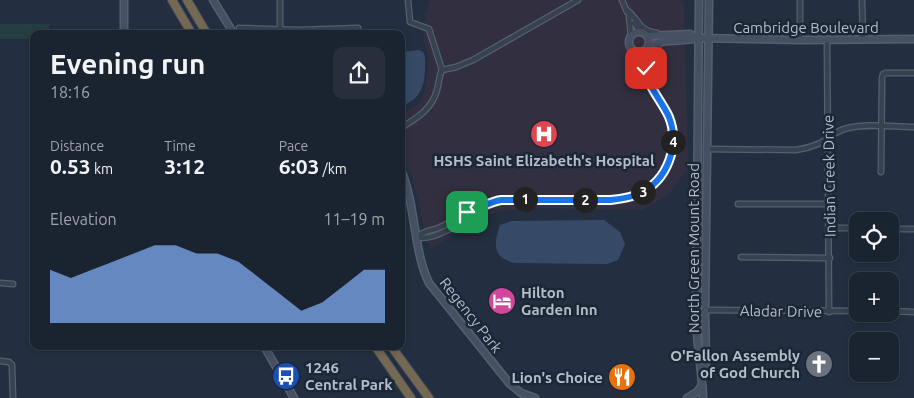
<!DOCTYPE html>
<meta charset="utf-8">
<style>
body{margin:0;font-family:Ubuntu,sans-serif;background:#272f3c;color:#f1f3f6;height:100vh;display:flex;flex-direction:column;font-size:19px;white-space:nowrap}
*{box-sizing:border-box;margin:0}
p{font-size:16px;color:#9fa4ab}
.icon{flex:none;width:28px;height:28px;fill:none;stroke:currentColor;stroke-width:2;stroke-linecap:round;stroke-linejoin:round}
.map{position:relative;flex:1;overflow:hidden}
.panel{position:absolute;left:30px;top:30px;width:375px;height:320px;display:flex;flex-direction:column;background:#1a2330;border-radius:10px;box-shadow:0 2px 8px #0003,0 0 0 1px #38404c}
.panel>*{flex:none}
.controls{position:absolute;left:849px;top:212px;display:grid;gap:10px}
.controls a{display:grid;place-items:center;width:50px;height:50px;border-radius:10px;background:#1a2330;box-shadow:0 2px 8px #0003,0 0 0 1px #38404c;font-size:25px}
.pin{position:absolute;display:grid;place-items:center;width:42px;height:42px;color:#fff;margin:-21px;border-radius:10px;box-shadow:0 2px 8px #0006}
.km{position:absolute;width:25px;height:25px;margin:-12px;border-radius:50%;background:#222;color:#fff;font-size:14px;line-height:25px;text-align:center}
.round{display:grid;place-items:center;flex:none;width:52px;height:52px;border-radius:10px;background:#272f3c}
.head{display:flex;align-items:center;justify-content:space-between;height:85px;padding:0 20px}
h1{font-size:28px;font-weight:700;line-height:38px}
.metrics{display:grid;grid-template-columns:repeat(3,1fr);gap:8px;height:85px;padding:5px 20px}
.metrics div{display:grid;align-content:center}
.metrics b{font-size:21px;font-weight:700}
.metrics small{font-size:14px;font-weight:400}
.metrics p{font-size:14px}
.chart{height:140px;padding:10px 20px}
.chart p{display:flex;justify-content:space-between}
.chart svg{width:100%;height:90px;margin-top:5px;fill:#85b3fe;opacity:.7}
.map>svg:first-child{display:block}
.medical{fill:#323040}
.green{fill:#253e41}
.water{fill:#364a68}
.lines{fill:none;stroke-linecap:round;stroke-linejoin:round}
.street-casing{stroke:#555f6e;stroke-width:7}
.secondary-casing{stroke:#555f6e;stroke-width:9}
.highway-casing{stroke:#424c5b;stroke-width:10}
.street{stroke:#374150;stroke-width:4.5}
.secondary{stroke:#455063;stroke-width:6}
.highway{stroke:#766954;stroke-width:8}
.route-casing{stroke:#fff;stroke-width:10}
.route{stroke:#1a73e8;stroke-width:6}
.labels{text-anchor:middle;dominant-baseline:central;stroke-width:5;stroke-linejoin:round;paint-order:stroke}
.street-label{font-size:15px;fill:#b4bccb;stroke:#1c2635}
.poi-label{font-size:15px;font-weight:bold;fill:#b4bccb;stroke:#1c2635;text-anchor:start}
</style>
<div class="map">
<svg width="914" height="398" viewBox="0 0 914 398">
<rect width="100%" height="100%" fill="#232f40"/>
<polygon class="medical" points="430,0 680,0 684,3 688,168 668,195 642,210 528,208 501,211 488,215 430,249 412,177 401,154 401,114 421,102 426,85 429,57 424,41 425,16"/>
<polygon class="green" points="0,24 49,24 49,34 34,34 34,39 0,39"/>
<g class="water">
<path d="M419,50L423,52C426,57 425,62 425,68C425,86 420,100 401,106V52Z"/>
<path d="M604,220L620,232L625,244L618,260L607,264L516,263C493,259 493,245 500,225L512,221Z"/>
</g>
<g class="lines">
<g class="street-casing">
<g id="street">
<polyline points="280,0 280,29"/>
<polyline points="408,0 410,22 429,29 442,70"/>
<polyline points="622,0 627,12"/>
<polyline points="862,0 863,40"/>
<path d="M627,10C639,20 639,31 657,33"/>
<polyline points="629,16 631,36"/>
<polyline points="634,23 641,32"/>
<polyline points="239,28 298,30 358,28"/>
<polyline points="800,40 800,0"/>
<polyline points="827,40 829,312"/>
<polyline points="646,68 645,57 647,49"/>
<path d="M648,75C651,62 646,54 659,45"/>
<path d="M401,128C417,118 432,109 437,90C439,83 439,76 442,70L456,67L473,60L578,0"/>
<path d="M706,149L796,150C803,149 811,147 818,144C829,139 836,130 848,128C869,123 893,127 914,127"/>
<polyline points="881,172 882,78 883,74 886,73 914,73"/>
<polyline points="738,204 828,204"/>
<polyline points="829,228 858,228"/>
<polyline points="890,229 914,229"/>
<path d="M417,237C422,231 431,231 438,228C462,218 482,201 510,199H619L641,193L660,178L671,156L673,147L672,129L667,112L636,52"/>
<path d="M417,237C432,242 465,222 475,210"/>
<polyline points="741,257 830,258"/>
<polyline points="0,283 13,284"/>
<polyline points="705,310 858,311"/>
<polyline points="890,311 914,312"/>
<polyline points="0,361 9,362 12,365 13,398"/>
</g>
</g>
<g class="secondary-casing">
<g id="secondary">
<polyline points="124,0 124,34"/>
<polyline points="213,0 234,34"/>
<path d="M699,0L696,319C697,346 702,372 703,398"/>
<circle cx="639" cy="42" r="10"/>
<polyline points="647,36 690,34 698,38"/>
<path d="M648,47C664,37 681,43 698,38L800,40L914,39"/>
<path d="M401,170C416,205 413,250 429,283L509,383L521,393L535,398"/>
<polyline points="264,346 294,398"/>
<polyline points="703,375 706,363 705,310 709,0"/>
<polyline points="687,398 697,392 702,385"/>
</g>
</g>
<g class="highway-casing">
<g id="highway">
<polyline points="172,0 192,34"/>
<polyline points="187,0 207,34"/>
<polyline points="375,346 411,398"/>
<polyline points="391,346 429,398"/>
</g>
</g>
<use href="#street" class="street"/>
<use href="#secondary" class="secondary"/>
<use href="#highway" class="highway"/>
</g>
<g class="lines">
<g class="route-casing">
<path id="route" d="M467,212C479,209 489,202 501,200H610C620,199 631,198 640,193C668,180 680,145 669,117C662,101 646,85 646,68"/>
</g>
<use href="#route" class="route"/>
</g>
<defs>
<g id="hospital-disc" transform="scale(1.4375)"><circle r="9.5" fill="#e0444e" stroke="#1c2635"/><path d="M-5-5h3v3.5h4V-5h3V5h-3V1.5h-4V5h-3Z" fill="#fff"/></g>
<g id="hotel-disc" transform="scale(1.4375)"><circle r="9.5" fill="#d1479c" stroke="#1c2635"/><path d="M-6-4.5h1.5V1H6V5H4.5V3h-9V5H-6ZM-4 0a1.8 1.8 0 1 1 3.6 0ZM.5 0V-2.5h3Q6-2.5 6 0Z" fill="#fff"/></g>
<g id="church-disc" transform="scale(1.4375)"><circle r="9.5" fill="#6b7280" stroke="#1c2635"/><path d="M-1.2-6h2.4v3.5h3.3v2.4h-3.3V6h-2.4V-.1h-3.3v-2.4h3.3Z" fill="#fff"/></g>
<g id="bus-disc" transform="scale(1.4375)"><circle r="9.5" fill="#1a4fb4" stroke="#1c2635"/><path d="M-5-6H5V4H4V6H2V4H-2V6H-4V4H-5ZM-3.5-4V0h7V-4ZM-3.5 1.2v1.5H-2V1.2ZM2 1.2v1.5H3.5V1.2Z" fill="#fff"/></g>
<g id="restaurant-disc" transform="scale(1.4375)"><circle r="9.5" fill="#e8710a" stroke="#1c2635"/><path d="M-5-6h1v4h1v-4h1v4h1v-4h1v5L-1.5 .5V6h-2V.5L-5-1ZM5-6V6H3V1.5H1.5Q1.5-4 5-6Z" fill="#fff"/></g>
</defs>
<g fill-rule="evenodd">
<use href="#hospital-disc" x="544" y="134"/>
<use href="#hotel-disc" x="502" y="301"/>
<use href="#church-disc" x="819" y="364"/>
<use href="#bus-disc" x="286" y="376"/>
<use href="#restaurant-disc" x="622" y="377"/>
</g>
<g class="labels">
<g class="street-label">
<text x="806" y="27">Cambridge Boulevard</text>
<text transform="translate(829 176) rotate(-91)">Indian Creek Drive</text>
<text transform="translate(693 248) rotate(-90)">North Green Mount Road</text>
<text transform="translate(781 311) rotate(1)">Aladar Drive</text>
<text transform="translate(471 315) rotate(52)">Regency Park</text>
</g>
<g class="poi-label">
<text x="544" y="160" text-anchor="middle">HSHS Saint Elizabeth's Hospital</text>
<text x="521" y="292">Hilton<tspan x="521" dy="17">Garden Inn</tspan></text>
<text x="800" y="355" text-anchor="end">O'Fallon Assembly<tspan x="800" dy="17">of God Church</tspan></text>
<text x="305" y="367">1246<tspan x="305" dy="17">Central Park</tspan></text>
<text x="603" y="377" text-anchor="end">Lion's Choice</text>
</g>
</g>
</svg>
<div class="controls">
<a><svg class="icon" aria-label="locate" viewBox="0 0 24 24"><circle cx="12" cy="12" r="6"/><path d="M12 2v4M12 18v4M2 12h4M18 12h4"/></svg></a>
<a>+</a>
<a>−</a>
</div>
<div class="pin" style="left:467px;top:212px;background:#1e9e55"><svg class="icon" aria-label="arrive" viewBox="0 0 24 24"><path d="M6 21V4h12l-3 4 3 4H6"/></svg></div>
<div class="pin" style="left:646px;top:68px;background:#d93025"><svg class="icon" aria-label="check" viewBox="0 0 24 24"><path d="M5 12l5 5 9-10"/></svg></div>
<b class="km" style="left:525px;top:199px">1</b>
<b class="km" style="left:585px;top:200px">2</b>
<b class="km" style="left:643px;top:192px">3</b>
<b class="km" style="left:673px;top:142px">4</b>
<section class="panel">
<div class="head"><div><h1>Evening run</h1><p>18:16</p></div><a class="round"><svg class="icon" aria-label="share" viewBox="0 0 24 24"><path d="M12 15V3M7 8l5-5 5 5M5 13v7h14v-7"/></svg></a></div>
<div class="metrics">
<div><p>Distance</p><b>0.53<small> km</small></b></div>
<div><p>Time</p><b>3:12</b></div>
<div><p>Pace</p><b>6:03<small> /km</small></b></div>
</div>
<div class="chart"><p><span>Elevation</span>11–19 m</p>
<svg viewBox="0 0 160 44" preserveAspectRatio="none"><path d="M0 44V18L10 22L20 18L30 14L40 10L50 6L60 6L70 10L80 10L90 14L100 22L110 30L120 38L130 34L140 26L150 18L160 18V44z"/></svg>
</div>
</section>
</div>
